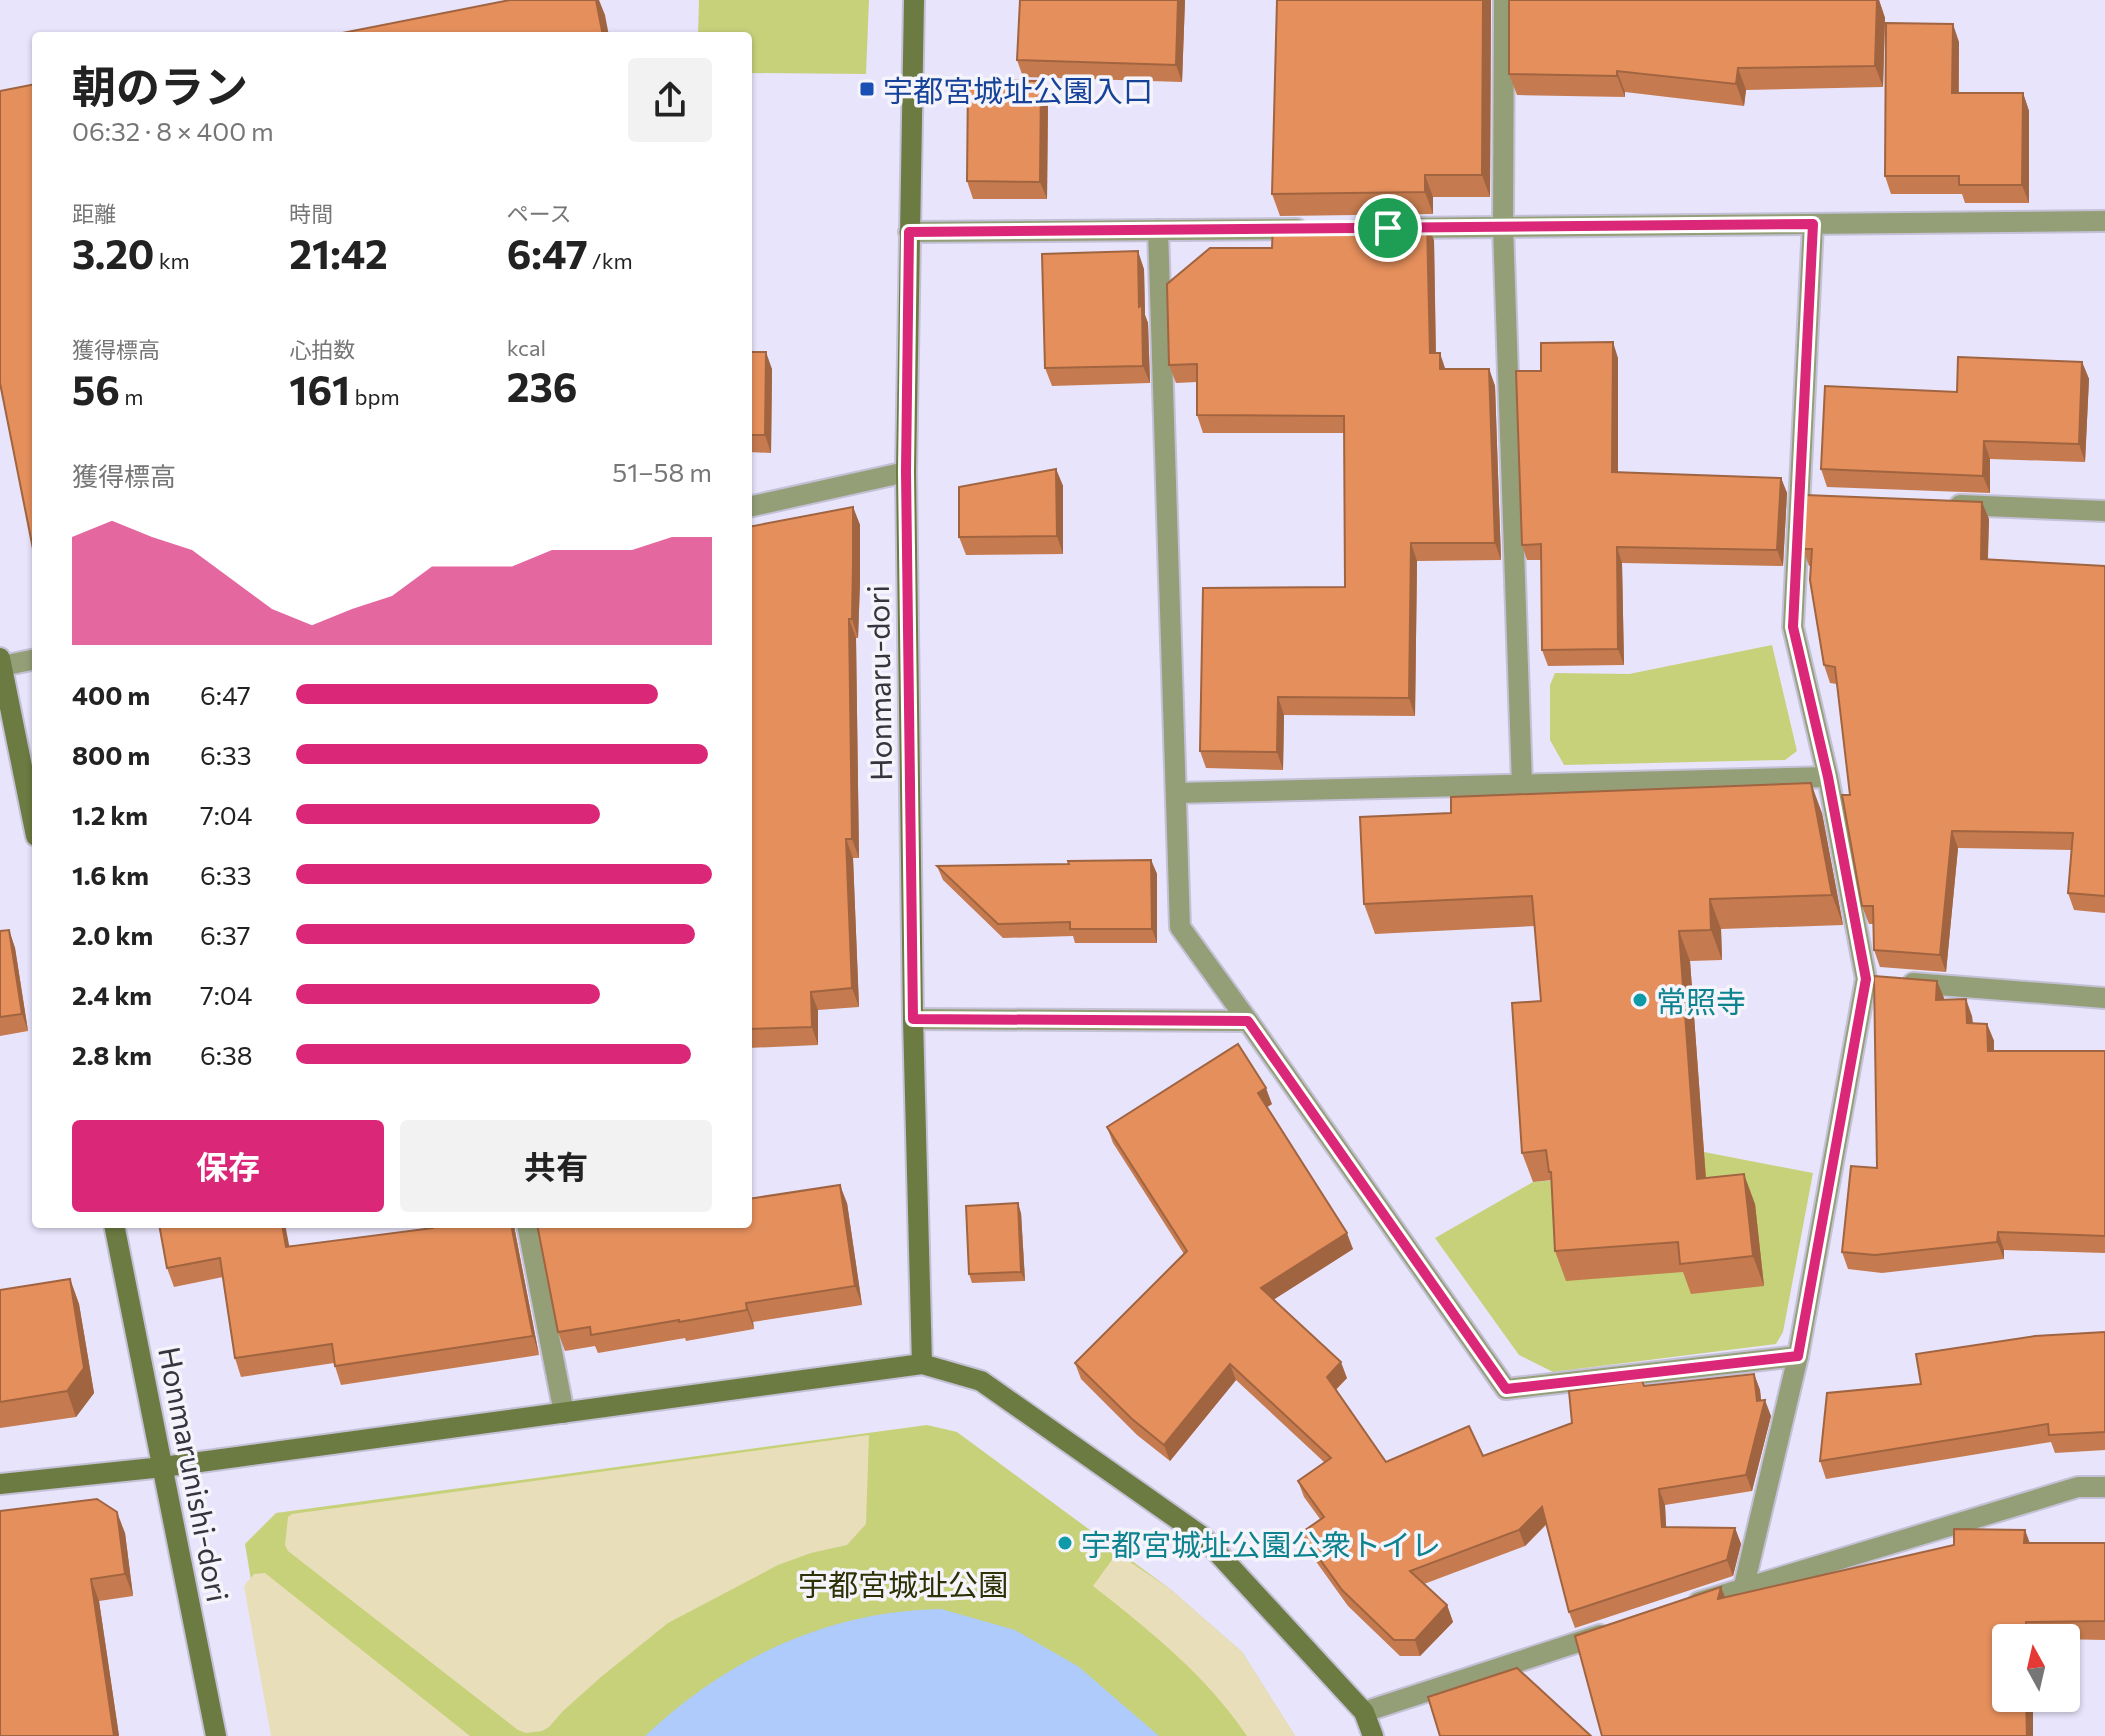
<!DOCTYPE html>
<html lang="ja">
<meta charset="utf-8">
<style>
body{margin:0;font-family:Commissioner,"Noto Sans JP",sans-serif;background:#f2f2f2;color:#222;height:100vh;display:flex;flex-direction:column;font-size:30px;white-space:nowrap}
*{box-sizing:border-box;margin:0}
p{font-size:26px;color:#767676}
.icon{flex:none;width:44px;height:44px;fill:none;stroke:currentColor;stroke-width:2;stroke-linecap:round;stroke-linejoin:round}
.map{position:relative;flex:1;overflow:hidden}
.drawer{position:absolute;left:32px;top:32px;width:720px;height:1196px;display:flex;flex-direction:column;background:#fff;border-radius:8px;box-shadow:0 2px 6px #0004}
.drawer>*{flex:none}
.needle{width:52px;rotate:352deg}
.tools{position:absolute;left:1992px;top:1624px;display:grid;gap:16px}
.tools a{display:grid;place-items:center;width:88px;height:88px;border-radius:8px;background:#fff;box-shadow:0 2px 6px #0004;font-size:40px}
.pin{position:absolute;display:grid;place-items:center;width:68px;height:68px;color:#fff;margin:-34px;border:4px solid #fff;border-radius:50%;box-shadow:0 2px 8px #0007}
.round{display:grid;place-items:center;flex:none;width:84px;height:84px;border-radius:8px;background:#f2f2f2}
.head{display:flex;align-items:center;justify-content:space-between;height:136px;padding:0 40px}
h1{font-size:44px;font-weight:700;line-height:60px}
.stats{display:grid;grid-template-columns:repeat(3,1fr);gap:12px;height:136px;padding:8px 40px}
.stats div{display:grid;align-content:center}
.stats b{font-size:40px;font-weight:700}
.stats small{font-size:22px;font-weight:400}
.stats p{font-size:22px}
.chart{height:224px;padding:16px 40px}
.chart p{display:flex;justify-content:space-between}
.chart svg{width:100%;height:144px;margin-top:8px;fill:#db2777;opacity:.7}
.button{display:flex;gap:16px;margin-top:auto;padding:16px 40px}
.button a{flex:1;height:92px;border-radius:8px;background:#db2777;color:#fff;font-size:32px;font-weight:700;line-height:92px;text-align:center}
.button a+a{background:#f2f2f2;color:#222}
ul{padding:0 40px;list-style:none;font-size:26px}
li{display:grid;grid-template-columns:128px 96px 1fr;align-items:center;height:60px}
li i{height:20px;border-radius:10px;background:#db2777}
.map>svg:first-child{display:block}
.green{fill:#c7d17a}
.sand{fill:#e8deb9}
.water{fill:#aecbfb}
.lines{fill:none;stroke-linecap:round;stroke-linejoin:round}
.street-casing{stroke:#c4c1d6;stroke-width:24}
.secondary-casing{stroke:#c4c1d6;stroke-width:24}
.street{stroke:#949f78;stroke-width:20}
.secondary{stroke:#6c7b41;stroke-width:20}
.wall{fill:#c57b4f}
.shaded-wall{fill:#a06440}
.building{fill:#e58f5c;stroke:#a06440;stroke-width:2}
.route-casing{stroke:#fff;stroke-width:16}
.route{stroke:#db2777;stroke-width:10}
.transit-dot{fill:#1a4fb4;stroke:#f5f4fa;stroke-width:3}
.culture-dot{fill:#0f9aa8;stroke:#f5f4fa;stroke-width:3}
.labels{text-anchor:middle;dominant-baseline:central;stroke-width:7;stroke-linejoin:round;paint-order:stroke}
.transit-label{font-size:30px;fill:#164399;stroke:#f5f4fa;text-anchor:start}
.street-label{font-size:30px;fill:#36343f;stroke:#f5f4fa}
.culture-label{font-size:30px;fill:#0d838f;stroke:#f5f4fa;text-anchor:start}
.park-label{font-size:30px;fill:#2e3106;stroke:#f5f4fa}
</style>
<div class="map">
<svg width="2105" height="1736" viewBox="0 0 2105 1736">
<rect width="100%" height="100%" fill="#e8e4fc"/>
<g class="green">
<polygon points="699,0 869,0 866,74 748,73 748,36 698,36"/>
<polygon points="1772,645 1797,751 1785,760 1564,765 1550,740 1550,685 1555,673 1629,674"/>
<polygon points="1704,1152 1813,1173 1783,1332 1776,1344 1553,1372 1519,1355 1435,1238 1533,1182 1557,1180"/>
<polygon points="927,1425 957,1432 1170,1589 1242,1652 1295,1736 277,1736 245,1544 276,1513"/>
</g>
<g class="sand">
<polygon points="869,1435 866,1524 847,1545 811,1553 778,1565 668,1623 601,1677 563,1711 549,1727 542,1731 526,1733 518,1730 288,1551 285,1545 288,1517 292,1514"/>
<path d="M1117,1553L1170,1589L1242,1652L1295,1736H1247C1207,1676 1149,1630 1093,1586Z"/>
<polygon points="265,1573 470,1736 271,1736 244,1586 254,1574"/>
</g>
<path class="water" d="M941,1609L1015,1630L1079,1667L1159,1736H645C727,1659 827,1611 941,1609Z"/>
<g class="lines">
<g class="street-casing">
<g id="street">
<polyline points="1504,0 1503,227 1522,785"/>
<polyline points="1813,224 1793,627 1828,777"/>
<polyline points="1401,228 2105,221"/>
<polyline points="1158,230 1180,927 1248,1021"/>
<polyline points="909,232 1297,229"/>
<polyline points="1960,505 2105,511"/>
<polyline points="748,507 906,472"/>
<polyline points="2,666 36,659"/>
<polyline points="1176,793 1828,777 1866,979 1798,1356 1744,1586"/>
<polyline points="1913,983 2105,998"/>
<polyline points="913,1019 1248,1021 1506,1389 1798,1356"/>
<polyline points="527,1224 564,1413"/>
<polyline points="1699,1602 2078,1487 2105,1487"/>
<polyline points="1364,1712 1600,1635"/>
</g>
</g>
<g class="secondary-casing">
<g id="secondary">
<polyline points="914,0 906,472 913,1019 922,1364"/>
<polyline points="0,658 36,836"/>
<polyline points="114,1224 216,1736"/>
<polyline points="0,1484 163,1467 922,1364 981,1381 1203,1537 1364,1712 1373,1736"/>
</g>
</g>
<use href="#street" class="street"/>
<use href="#secondary" class="secondary"/>
</g>
<g class="wall">
<polygon points="1020,0 1185,0 1182,82 1023,77 1017,60"/>
<polygon points="1277,0 1491,0 1490,197 1433,197 1433,214 1280,216 1272,194"/>
<polygon points="1509,0 1879,0 1885,18 1883,87 1746,90 1744,106 1625,92 1625,97 1517,95 1509,74"/>
<polygon points="1959,42 1959,93 2023,93 2029,111 2029,203 1965,203 1962,194 1891,194 1885,176"/>
<polygon points="1041,81 1048,99 1047,199 973,199 967,181"/>
<polygon points="1434,240 1436,353 1445,369 1489,369 1495,386 1501,560 1417,561 1415,716 1284,715 1283,770 1206,768 1200,751 1345,587 1344,433 1203,433 1197,415 1197,382 1176,383 1169,365 1272,248"/>
<polygon points="1144,269 1145,315 1148,323 1150,383 1052,386 1045,368"/>
<polygon points="748,352 772,369 771,453 748,452"/>
<polygon points="1618,358 1618,472 1781,478 1787,493 1783,566 1622,563 1624,665 1548,666 1542,650 1541,560 1527,560 1522,545"/>
<polygon points="2082,362 2089,379 2085,462 1990,459 1990,493 1827,487 1821,469 1957,392"/>
<polygon points="1056,469 1063,486 1063,554 966,555 959,537"/>
<polygon points="853,507 860,525 860,582 858,638 856,638 859,858 853,858 859,1007 818,1010 818,1045 748,1048 748,527"/>
<polygon points="1989,519 1988,559 2105,566 2105,913 2074,910 2068,893 2071,850 1958,848 1946,972 1880,967 1874,950 1873,924 1869,924 1862,906 1837,684 1830,683 1824,665 1811,566 1809,566 1803,549"/>
<polygon points="1822,813 1843,925 1721,929 1722,960 1690,961 1706,1178 1755,1204 1764,1286 1691,1294 1683,1272 1566,1281 1555,1251 1552,1180 1533,1182 1522,1153 1541,1001 1535,926 1375,934 1364,904"/>
<polygon points="1151,860 1157,874 1157,943 1075,943 1073,936 1003,938 943,880 937,866 1069,864"/>
<polygon points="9,930 15,948 28,1031 0,1036 0,931"/>
<polygon points="1937,981 1944,1000 1972,1016 1973,1023 1987,1024 1994,1041 1994,1051 2105,1051 2105,1253 2004,1250 2004,1259 1882,1273 1848,1269 1842,1252 1877,1168"/>
<polygon points="1272,1104 1267,1107 1353,1249 1274,1299 1347,1378 1336,1390 1386,1462 1483,1456 1572,1423 1644,1386 1754,1374 1760,1390 1761,1400 1771,1416 1752,1491 1665,1505 1666,1527 1735,1528 1741,1544 1733,1576 1575,1628 1569,1612 1546,1525 1525,1546 1424,1584 1447,1605 1453,1622 1420,1656 1400,1656 1348,1606 1307,1549 1301,1533 1320,1519 1304,1497 1298,1481 1324,1462 1236,1380 1170,1461 1137,1435 1081,1379 1075,1363 1184,1254 1113,1143 1107,1127"/>
<polygon points="847,1203 862,1305 753,1322 754,1329 686,1341 685,1338 598,1353 595,1346 565,1351 558,1332"/>
<polygon points="1021,1213 1025,1281 972,1283 969,1274"/>
<polygon points="159,1224 289,1246 514,1226 539,1355 341,1385 334,1363 241,1377 235,1358 223,1277 174,1287 167,1268"/>
<polygon points="70,1279 79,1304 94,1393 76,1417 0,1428 0,1290"/>
<polygon points="2105,1332 2105,1450 2055,1453 2051,1442 1826,1479 1820,1461 1921,1384"/>
<polygon points="0,1511 125,1533 133,1596 99,1601 119,1736 0,1736"/>
<polygon points="2025,1530 2030,1543 2105,1543 2105,1640 2006,1638 2033,1698 2033,1736 1602,1736 1721,1587 1725,1598"/>
</g>
<g class="shaded-wall">
<polygon points="596,0 599,0 605,15 609,36 603,36"/>
<polygon points="1178,0 1185,0 1182,82 1176,65"/>
<polygon points="1483,0 1491,0 1490,197 1482,175"/>
<polygon points="1877,0 1879,0 1885,18 1883,87 1875,66"/>
<polygon points="1953,24 1959,42 1958,111 1952,93"/>
<polygon points="1738,68 1746,90 1744,106 1736,84"/>
<polygon points="1617,71 1625,92 1625,97 1617,76"/>
<polygon points="1041,81 1048,99 1047,199 1040,182"/>
<polygon points="2023,93 2029,111 2029,203 2022,185"/>
<polygon points="1425,175 1433,197 1433,214 1425,192"/>
<polygon points="1427,223 1434,240 1436,371 1430,353"/>
<polygon points="1138,251 1144,269 1145,315 1148,323 1150,383 1143,366 1139,307"/>
<polygon points="1613,342 1618,358 1618,488 1612,472"/>
<polygon points="766,352 772,369 771,453 765,435"/>
<polygon points="1440,353 1446,371 1440,369"/>
<polygon points="2082,362 2089,379 2085,462 2079,444"/>
<polygon points="1489,369 1495,386 1501,560 1495,543"/>
<polygon points="1984,441 1990,459 1990,493 1983,476"/>
<polygon points="1056,469 1063,486 1063,554 1057,536"/>
<polygon points="1781,478 1787,493 1783,566 1777,550"/>
<polygon points="1982,502 1989,519 1987,577 1981,559"/>
<polygon points="853,507 860,525 860,582 858,638 852,619"/>
<polygon points="1411,543 1417,561 1415,716 1409,698"/>
<polygon points="1617,547 1622,563 1624,665 1618,649"/>
<polygon points="849,619 856,638 859,858 852,839"/>
<polygon points="1278,697 1284,715 1283,770 1277,752"/>
<polygon points="1811,783 1822,813 1843,925 1832,895"/>
<polygon points="1952,831 1958,848 1946,972 1940,955"/>
<polygon points="846,839 853,858 859,1007 852,988"/>
<polygon points="1151,860 1157,874 1157,943 1152,929"/>
<polygon points="1710,899 1721,929 1722,960 1711,930"/>
<polygon points="9,930 15,948 28,1031 22,1014"/>
<polygon points="1679,931 1690,961 1708,1209 1697,1179"/>
<polygon points="1937,981 1944,998 1942,1017 1936,1000"/>
<polygon points="811,992 818,1010 818,1045 812,1027"/>
<polygon points="1966,999 1972,1016 1973,1040 1967,1023"/>
<polygon points="1987,1024 1994,1041 1994,1068 1988,1051"/>
<polygon points="1266,1088 1272,1104 1264,1109 1258,1093"/>
<polygon points="1744,1174 1755,1204 1764,1286 1753,1256"/>
<polygon points="840,1185 847,1203 862,1305 855,1286"/>
<polygon points="1018,1203 1021,1213 1025,1281 1021,1272"/>
<polygon points="282,1224 285,1224 293,1265 286,1247"/>
<polygon points="511,1224 515,1224 514,1226 539,1355 533,1336"/>
<polygon points="1998,1232 2004,1250 2004,1259 1997,1242"/>
<polygon points="1347,1233 1353,1249 1267,1304 1261,1288"/>
<polygon points="70,1279 79,1304 94,1393 76,1417 67,1391"/>
<polygon points="746,1303 753,1322 754,1329 747,1310"/>
<polygon points="1341,1362 1347,1378 1332,1393 1327,1377"/>
<polygon points="1230,1364 1236,1380 1170,1461 1164,1445"/>
<polygon points="1754,1374 1760,1390 1762,1410 1765,1400 1771,1416 1752,1491 1746,1475 1757,1401"/>
<polygon points="1659,1489 1665,1505 1667,1543 1662,1527"/>
<polygon points="1542,1507 1547,1523 1525,1546 1519,1530"/>
<polygon points="117,1512 125,1533 133,1596 125,1574"/>
<polygon points="1735,1528 1741,1544 1733,1576 1727,1560"/>
<polygon points="2025,1530 2031,1548 2024,1543"/>
<polygon points="91,1579 99,1601 119,1736 114,1736"/>
<polygon points="1721,1587 1728,1605 1718,1599"/>
<polygon points="1447,1605 1453,1622 1420,1656 1415,1640"/>
<polygon points="2026,1622 2032,1638 2026,1638"/>
<polygon points="2026,1698 2033,1698 2033,1736 2027,1736"/>
</g>
<g class="building">
<polygon points="510,0 596,0 603,36 327,36"/>
<polygon points="1020,0 1178,0 1176,65 1017,60"/>
<polygon points="1277,0 1483,0 1482,175 1425,175 1425,192 1272,194"/>
<polygon points="1509,0 1877,0 1875,66 1738,68 1736,84 1617,71 1617,76 1509,74"/>
<polygon points="1886,23 1953,24 1952,93 2023,93 2022,185 1959,185 1959,176 1885,176"/>
<polygon points="968,80 1041,81 1040,182 967,181"/>
<polygon points="36,84 36,559 35,559 0,383 0,91"/>
<polygon points="1427,223 1430,353 1440,353 1440,369 1489,369 1495,543 1411,543 1409,698 1278,697 1277,752 1200,751 1203,588 1345,587 1344,416 1197,415 1197,364 1169,365 1167,284 1210,248 1272,248 1273,224"/>
<polygon points="1138,251 1139,307 1142,305 1143,366 1045,368 1042,254"/>
<polygon points="1613,342 1612,472 1781,478 1777,550 1617,547 1618,649 1542,650 1541,544 1522,545 1516,371 1541,371 1541,343"/>
<polygon points="748,352 766,352 765,435 748,435"/>
<polygon points="1958,357 2082,362 2079,444 1984,441 1983,476 1821,469 1825,386 1957,392"/>
<polygon points="1056,469 1057,536 959,537 959,487"/>
<polygon points="1805,495 1982,502 1981,559 2105,566 2105,896 2068,893 2073,833 1952,831 1940,955 1874,950 1873,906 1862,906 1842,795 1850,795 1835,667 1824,665 1810,580 1812,549 1803,549"/>
<polygon points="853,507 853,563 852,619 849,619 852,839 846,839 852,988 811,992 812,1027 748,1029 748,527"/>
<polygon points="1811,783 1832,895 1710,899 1711,930 1679,931 1697,1179 1744,1174 1753,1256 1680,1264 1678,1242 1555,1251 1551,1172 1549,1172 1546,1150 1522,1153 1512,1003 1541,1001 1532,896 1364,904 1360,817 1451,813 1451,797"/>
<polygon points="1151,860 1152,929 1070,929 1070,922 998,924 937,866 1069,864 1068,861"/>
<polygon points="9,930 22,1014 0,1017 0,931"/>
<polygon points="1874,976 1937,981 1936,1000 1966,999 1967,1023 1987,1024 1988,1051 2105,1051 2105,1236 1998,1232 1997,1242 1875,1255 1842,1252 1851,1166 1877,1168"/>
<polygon points="1238,1044 1266,1088 1258,1093 1347,1233 1261,1288 1341,1362 1327,1377 1386,1462 1469,1426 1483,1456 1572,1423 1569,1391 1642,1381 1644,1386 1754,1374 1757,1401 1765,1400 1746,1475 1659,1489 1662,1527 1735,1528 1727,1560 1569,1612 1542,1507 1519,1530 1410,1571 1447,1605 1415,1640 1394,1640 1342,1590 1301,1533 1324,1517 1298,1481 1331,1458 1230,1364 1164,1445 1132,1419 1075,1363 1187,1251 1107,1127"/>
<polygon points="840,1185 855,1286 746,1303 747,1310 679,1322 679,1320 591,1335 590,1327 558,1332 537,1224 748,1224 748,1199"/>
<polygon points="1018,1203 1021,1272 969,1274 966,1206"/>
<polygon points="159,1224 282,1224 286,1247 433,1228 432,1224 511,1224 533,1336 335,1366 332,1344 235,1358 220,1258 167,1268"/>
<polygon points="70,1279 84,1368 67,1391 0,1402 0,1290"/>
<polygon points="2105,1332 2105,1432 2049,1435 2048,1424 1820,1461 1827,1393 1921,1384 1916,1354 2035,1336"/>
<polygon points="97,1499 117,1512 125,1574 91,1579 114,1736 0,1736 0,1511"/>
<polygon points="1954,1529 2025,1530 2024,1543 2105,1543 2105,1621 2026,1622 2026,1638 2006,1638 2006,1698 2026,1698 2027,1736 1602,1736 1575,1636 1721,1587 1718,1599 1954,1545"/>
<polygon points="1517,1668 1591,1736 1440,1736 1428,1697"/>
</g>
<g class="lines">
<g class="route-casing">
<polygon id="route" points="1813,224 1793,627 1828,777 1866,979 1798,1356 1506,1389 1248,1021 913,1019 906,472 909,232"/>
</g>
<use href="#route" class="route"/>
</g>
<rect class="transit-dot" x="859" y="81" width="16" height="16" rx="4"/>
<g class="culture-dot">
<circle cx="1640" cy="1000" r="8"/>
<circle cx="1065" cy="1543" r="8"/>
</g>
<g class="labels">
<g class="transit-label">
<text x="883" y="89">宇都宮城址公園入口</text>
</g>
<g class="street-label">
<text transform="translate(878 683) rotate(-91)">Honmaru-dori</text>
<text transform="translate(195 1474) rotate(79)">Honmarunishi-dori</text>
</g>
<g class="culture-label">
<text x="1656" y="1000">常照寺</text>
<text x="1081" y="1543">宇都宮城址公園公衆トイレ</text>
</g>
<g class="park-label">
<text x="903" y="1583">宇都宮城址公園</text>
</g>
</g>
</svg>
<div class="tools">
<a><svg class="needle" viewBox="-14 -14 28 28"><path d="M0-13l5 13h-10z" fill="#e53935"/><path d="M0 13l5-13h-10z" fill="#767676"/></svg></a>
</div>
<div class="pin" style="left:1388px;top:228px;background:#1e9e55"><svg class="icon" aria-label="arrive" viewBox="0 0 24 24"><path d="M6 21V4h12l-3 4 3 4H6"/></svg></div>
<section class="drawer">
<div class="head"><div><h1>朝のラン</h1><p>06:32 · 8 × 400 m</p></div><a class="round"><svg class="icon" aria-label="share" viewBox="0 0 24 24"><path d="M12 15V3M7 8l5-5 5 5M5 13v7h14v-7"/></svg></a></div>
<div class="stats">
<div><p>距離</p><b>3.20<small> km</small></b></div>
<div><p>時間</p><b>21:42</b></div>
<div><p>ペース</p><b>6:47<small> /km</small></b></div>
</div>
<div class="stats">
<div><p>獲得標高</p><b>56<small> m</small></b></div>
<div><p>心拍数</p><b>161<small> bpm</small></b></div>
<div><p>kcal</p><b>236</b></div>
</div>
<div class="chart"><p><span>獲得標高</span>51–58 m</p>
<svg viewBox="0 0 160 44" preserveAspectRatio="none"><path d="M0 44V11L10 6L20 11L30 15L40 24L50 33L60 38L70 33L80 29L90 20L100 20L110 20L120 15L130 15L140 15L150 11L160 11V44z"/></svg>
</div>
<ul>
<li><b>400 m</b>6:47<i style="width:87%"></i></li>
<li><b>800 m</b>6:33<i style="width:99%"></i></li>
<li><b>1.2 km</b>7:04<i style="width:73%"></i></li>
<li><b>1.6 km</b>6:33<i style="width:100%"></i></li>
<li><b>2.0 km</b>6:37<i style="width:96%"></i></li>
<li><b>2.4 km</b>7:04<i style="width:73%"></i></li>
<li><b>2.8 km</b>6:38<i style="width:95%"></i></li>
</ul>
<div class="button"><a>保存</a><a>共有</a></div>
</section>
</div>
